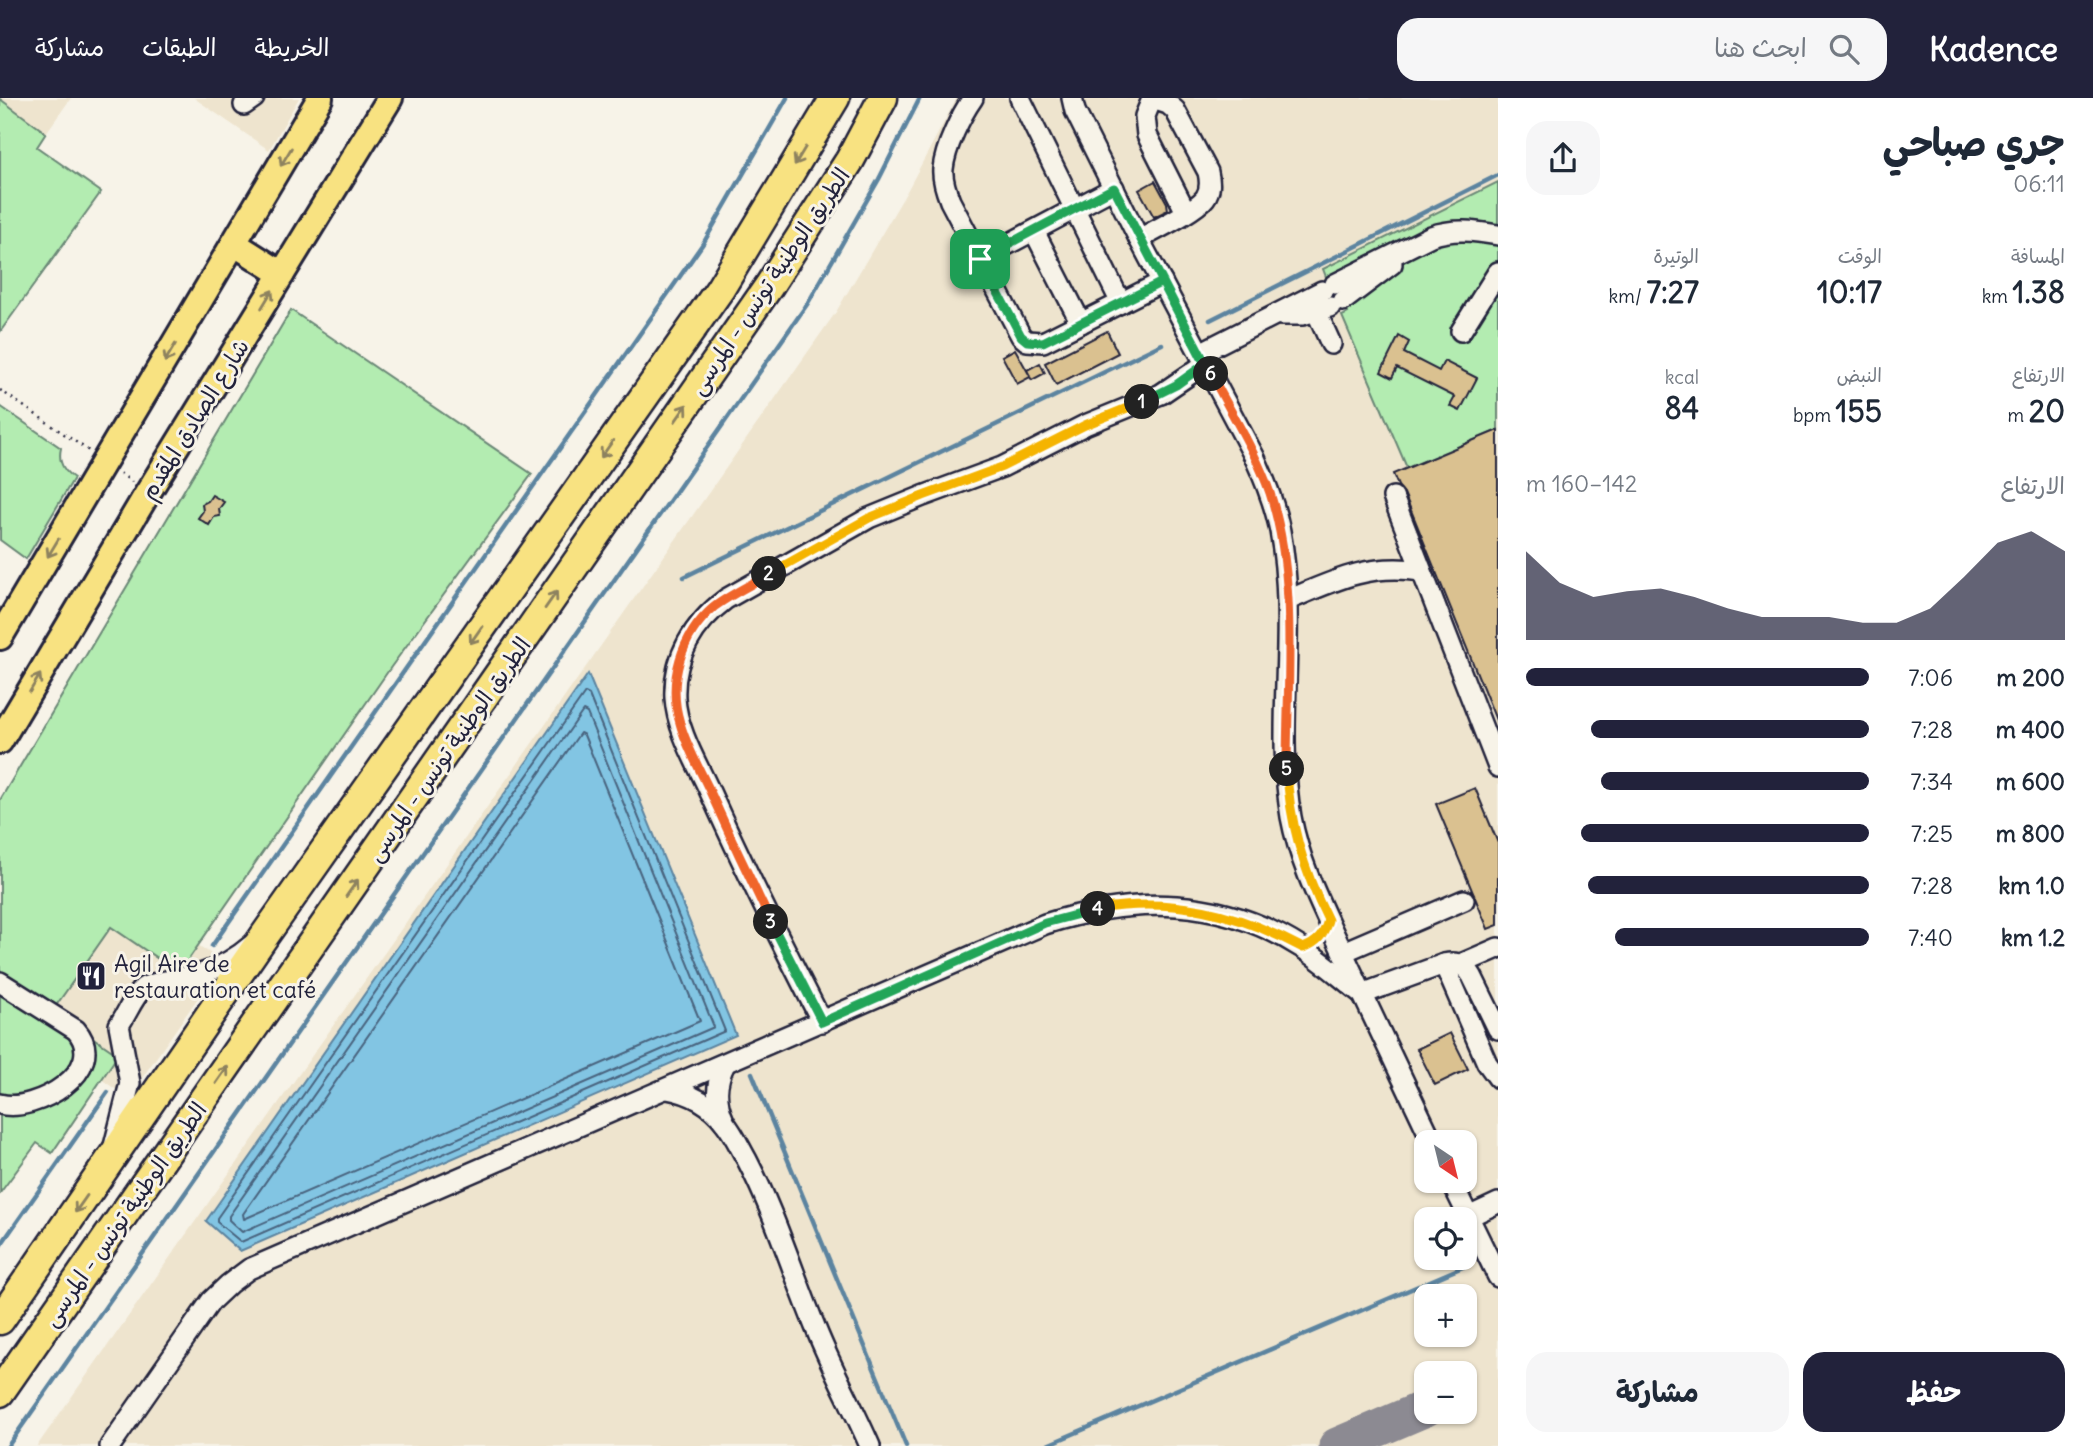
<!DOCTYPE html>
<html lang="ar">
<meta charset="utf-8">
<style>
body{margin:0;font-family:Delius,"Playpen Sans Arabic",sans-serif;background:#f6f6f7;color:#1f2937;direction:rtl;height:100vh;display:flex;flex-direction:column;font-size:26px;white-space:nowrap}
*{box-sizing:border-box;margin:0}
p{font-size:23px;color:#747a83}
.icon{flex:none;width:38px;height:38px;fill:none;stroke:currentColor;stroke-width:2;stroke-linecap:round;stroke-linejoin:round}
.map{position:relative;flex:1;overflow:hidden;direction:ltr}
.side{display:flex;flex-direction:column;background:#fff;width:595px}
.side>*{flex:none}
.needle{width:46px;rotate:145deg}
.tools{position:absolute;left:1414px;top:1032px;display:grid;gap:14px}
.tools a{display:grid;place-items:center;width:63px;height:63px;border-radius:14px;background:#fff;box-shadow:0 2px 5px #0004;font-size:35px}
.pin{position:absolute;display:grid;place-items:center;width:60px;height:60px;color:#fff;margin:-30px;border-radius:14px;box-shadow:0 4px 10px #0006}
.km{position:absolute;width:35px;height:35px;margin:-18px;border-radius:50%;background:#222;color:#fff;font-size:19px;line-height:35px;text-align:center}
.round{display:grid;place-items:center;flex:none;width:74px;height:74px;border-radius:21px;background:#f6f6f7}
.summary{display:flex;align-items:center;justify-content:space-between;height:119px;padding:0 28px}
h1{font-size:38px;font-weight:700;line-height:52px}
.figures{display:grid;grid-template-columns:repeat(3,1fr);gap:10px;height:119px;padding:7px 28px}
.figures div{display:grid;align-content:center}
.figures b{font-size:30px;font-weight:700}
.figures small{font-size:19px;font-weight:400}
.figures p{font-size:19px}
.chart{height:196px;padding:14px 28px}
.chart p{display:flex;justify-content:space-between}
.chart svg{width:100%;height:126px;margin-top:7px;fill:#22223b;opacity:.7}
.cta{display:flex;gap:14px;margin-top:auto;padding:14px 28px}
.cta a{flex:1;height:80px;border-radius:21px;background:#22223b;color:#fff;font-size:28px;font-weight:700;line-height:80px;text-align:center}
.cta a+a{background:#f6f6f7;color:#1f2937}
ul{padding:0 28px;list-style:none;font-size:23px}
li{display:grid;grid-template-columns:112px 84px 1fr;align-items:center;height:52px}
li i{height:18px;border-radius:9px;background:#22223b}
header{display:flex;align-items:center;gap:42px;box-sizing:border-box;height:98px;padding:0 35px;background:#22223b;color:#fff}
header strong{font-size:33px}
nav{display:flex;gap:38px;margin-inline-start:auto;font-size:24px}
.search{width:490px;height:63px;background:#f6f6f7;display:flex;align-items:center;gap:18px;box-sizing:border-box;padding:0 24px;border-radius:21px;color:#747a83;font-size:26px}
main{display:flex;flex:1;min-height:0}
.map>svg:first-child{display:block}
.built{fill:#eee4ce;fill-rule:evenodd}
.green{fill:#b3ecb1;stroke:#6a8776;stroke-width:2}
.water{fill:#82c5e3;stroke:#5c84a0;stroke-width:2}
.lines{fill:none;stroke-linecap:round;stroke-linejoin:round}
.shore{stroke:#48637e;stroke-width:2}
.stream{stroke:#5c84a0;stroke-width:4.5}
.taxiway{stroke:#8c8a92;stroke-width:37}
.building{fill:#dac190;stroke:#22223b;stroke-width:2}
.minor-casing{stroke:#22223b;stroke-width:24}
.major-casing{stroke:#22223b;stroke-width:30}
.highway-casing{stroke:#22223b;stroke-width:33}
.path{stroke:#22223b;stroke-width:2.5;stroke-dasharray:2 5;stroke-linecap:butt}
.minor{stroke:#f7f3e8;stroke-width:19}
.major{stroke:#f8e281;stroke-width:24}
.highway{stroke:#f8e281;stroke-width:28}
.oneway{stroke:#8d825e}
.split-1-casing{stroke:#fff;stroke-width:14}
.split-2-casing{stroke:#fff;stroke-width:14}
.split-3-casing{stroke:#fff;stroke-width:14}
.split-4-casing{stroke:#fff;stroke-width:14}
.split-5-casing{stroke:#fff;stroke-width:14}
.split-6-casing{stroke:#fff;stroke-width:14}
.split-7-casing{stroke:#fff;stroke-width:14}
.split-1{stroke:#22a559;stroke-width:9}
.split-2{stroke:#f5b400;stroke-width:9}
.split-3{stroke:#f0652b;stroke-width:9}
.split-4{stroke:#22a559;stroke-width:9}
.split-5{stroke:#f5b400;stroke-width:9}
.split-6{stroke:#f0652b;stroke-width:9}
.split-7{stroke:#22a559;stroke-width:9}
.labels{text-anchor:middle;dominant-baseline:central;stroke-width:6;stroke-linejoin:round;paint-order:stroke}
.street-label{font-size:23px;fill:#22223b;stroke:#f7f3e8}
.poi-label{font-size:23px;fill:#22223b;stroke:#f7f3e8;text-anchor:start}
</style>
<header>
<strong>Kadence</strong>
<div class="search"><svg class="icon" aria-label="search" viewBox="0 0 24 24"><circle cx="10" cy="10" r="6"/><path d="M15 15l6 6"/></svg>ابحث هنا</div>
<nav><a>الخريطة</a><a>الطبقات</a><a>مشاركة</a></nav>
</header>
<main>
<section class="side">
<div class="summary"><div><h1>جري صباحي</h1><p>06:11</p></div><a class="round"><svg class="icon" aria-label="share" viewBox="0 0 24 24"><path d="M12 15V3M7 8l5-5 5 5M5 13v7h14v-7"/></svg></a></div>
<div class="figures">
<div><p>المسافة</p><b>1.38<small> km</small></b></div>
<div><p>الوقت</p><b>10:17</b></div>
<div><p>الوتيرة</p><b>7:27<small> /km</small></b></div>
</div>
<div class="figures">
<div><p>الارتفاع</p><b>20<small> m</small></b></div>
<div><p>النبض</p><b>155<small> bpm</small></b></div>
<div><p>kcal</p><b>84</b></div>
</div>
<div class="chart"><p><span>الارتفاع</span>142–160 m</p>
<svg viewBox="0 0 160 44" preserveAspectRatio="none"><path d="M0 44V13L10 24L20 29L30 27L40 26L50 29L60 33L70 36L80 36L90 36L100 38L110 38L120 33L130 22L140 10L150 6L160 13V44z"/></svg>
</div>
<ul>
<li><b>200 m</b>7:06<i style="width:100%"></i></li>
<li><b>400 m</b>7:28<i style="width:81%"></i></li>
<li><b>600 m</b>7:34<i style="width:78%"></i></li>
<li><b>800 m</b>7:25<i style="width:84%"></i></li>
<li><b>1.0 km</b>7:28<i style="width:82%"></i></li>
<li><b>1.2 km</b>7:40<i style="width:74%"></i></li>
</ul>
<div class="cta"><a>حفظ</a><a>مشاركة</a></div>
</section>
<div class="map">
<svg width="1498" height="1348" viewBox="0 0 1498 1348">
<rect width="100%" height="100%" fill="#f7f3e8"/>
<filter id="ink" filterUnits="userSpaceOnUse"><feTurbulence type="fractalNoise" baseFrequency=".0143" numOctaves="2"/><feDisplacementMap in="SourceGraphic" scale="14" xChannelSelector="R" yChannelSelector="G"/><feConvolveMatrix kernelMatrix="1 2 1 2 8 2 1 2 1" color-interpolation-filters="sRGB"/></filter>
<g filter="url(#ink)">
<g class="built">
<polygon points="0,0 71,0 46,35"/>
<polygon points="194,0 299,0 269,52"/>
<path d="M957,0H1498V84L1323,171L1407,370L1393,377L1498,627V1348H37L836,214L906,95ZM1426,1045H1465V1083H1426ZM1426,1122H1465V1160H1426ZM1426,1199H1465V1237H1426ZM1426,1276H1465V1314H1426Z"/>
<polygon points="111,829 178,875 198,847 223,864 128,1000 101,981 118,957 53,912"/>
</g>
<g class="green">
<polygon points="0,1 46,35 37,49 101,94 0,234"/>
<polygon points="1498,84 1498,332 1407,370 1342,218 1348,215 1334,182 1328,184 1323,171"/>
<polygon points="291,212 532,376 391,569 179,875 111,829 53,912 118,957 52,1055 37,1045 0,1095 0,702"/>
<path d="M0,308L61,350C58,363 63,373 74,380L26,461L0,442Z"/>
</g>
<polygon class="water" points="588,576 736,937 240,1153 206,1123"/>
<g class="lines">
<g class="shore">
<polygon points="585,595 589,597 725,933 241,1144 217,1124 217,1120"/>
<polygon points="583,613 587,615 714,929 242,1134 229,1122 229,1118"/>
<polygon points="580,635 584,637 700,923 244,1121 243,1116"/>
</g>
<g class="stream">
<polyline points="1210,222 1498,77"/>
<polyline points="684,479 1162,246"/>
<polyline points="212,848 704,144 787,0"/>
<polyline points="752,975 906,1348"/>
<polyline points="0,1148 108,994"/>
<polyline points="8,1348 808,205 879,81 920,0"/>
<polyline points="1045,1348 1465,1168"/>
</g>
<polyline class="taxiway" points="1337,1348 1426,1310"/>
</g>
<g class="building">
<polygon points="1155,83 1167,105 1168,112 1154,119 1139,92"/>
<polygon points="1107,233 1118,255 1056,287 1045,265"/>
<polygon points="1399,238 1409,244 1404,255 1439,273 1444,263 1477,280 1460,313 1450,308 1455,299 1397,270 1392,280 1381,274"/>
<polygon points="1015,251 1030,278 1027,272 1040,265 1045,275 1032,282 1030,279 1017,286 1002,258"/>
<polygon points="1498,332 1498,627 1404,395 1398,388 1393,376"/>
<polygon points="212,397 224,404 219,411 220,418 214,419 209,427 198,420 203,413 202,406 208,403"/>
<polygon points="1475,690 1498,745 1498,827 1488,831 1436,706"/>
<polygon points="1450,935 1468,971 1435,987 1417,951"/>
</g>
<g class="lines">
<g class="minor-casing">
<g id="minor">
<path d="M973,0C961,17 945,50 943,71C942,82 946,93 950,103L1021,238L1027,243L1043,244L1162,184"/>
<polyline points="1020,0 1121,205"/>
<path d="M1072,0L1075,13L1139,141L1254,358C1265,382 1275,407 1280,433C1298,528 1275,625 1291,719C1300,767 1322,809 1342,853C1372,917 1402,981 1433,1045"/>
<polyline points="1152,1 1145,18 1147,37 1186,114"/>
<polyline points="244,7 254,0"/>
<polyline points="1034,133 1081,225"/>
<path d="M1139,141C1155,132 1195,113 1205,100C1211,92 1210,83 1208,74L1175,12L1168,6L1152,1"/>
<polyline points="980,161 1114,90"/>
<path d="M1335,186L1431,138C1454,130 1474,133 1498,137"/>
<polyline points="1343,203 1392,166"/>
<polyline points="1317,215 1331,246"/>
<polyline points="1281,217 1303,217 1330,209"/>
<polyline points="1461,233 1498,174"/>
<polyline points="1200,255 1322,193"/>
<polyline points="1393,399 1498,669"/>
<path d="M1288,502C1335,482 1369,465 1421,473"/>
<polyline points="1343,854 1464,802"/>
<polyline points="1444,866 1487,965 1498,980"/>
<polyline points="1461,866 1498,850"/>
<path d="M0,884L76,932C111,972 34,1016 0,1006"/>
<path d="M1362,896L1444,866C1457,863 1465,866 1472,878L1498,931"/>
<path d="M822,924C783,848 745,772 710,694C697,665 677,633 675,600C673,559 694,525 726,501L869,420L923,398L1002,369L1085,327L1161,296L1205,266"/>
<path d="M667,991C690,995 711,1006 725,1025C734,1036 740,1050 747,1062C775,1116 793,1175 816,1231C832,1271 853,1309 870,1348"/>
<path d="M724,1023C715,1003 715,985 725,966"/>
<path d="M114,1048L130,985L119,927C127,916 133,899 143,890C147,885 190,879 201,876C219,870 238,859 253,846"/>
<polyline points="1451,1083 1498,1179"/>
<polyline points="1468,1119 1498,1105"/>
<path d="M110,1348L211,1203L229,1186L249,1171L1045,826C1134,798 1221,798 1302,850C1323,863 1342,881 1362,896"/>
</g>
</g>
<g class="major-casing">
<g id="major">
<polyline points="235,146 282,176"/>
<polyline points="0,539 320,0"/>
<polyline points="0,643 147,396 390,0"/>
</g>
</g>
<g class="highway-casing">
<g id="highway">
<polyline points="0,1222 265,837 720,191 835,0"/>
<polyline points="0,1294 769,188 850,62 883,0"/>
</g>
</g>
<g class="path">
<polyline points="0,292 89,353"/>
<polyline points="120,375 132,384"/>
</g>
<use href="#minor" class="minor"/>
<use href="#major" class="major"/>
<use href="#highway" class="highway"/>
</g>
<defs><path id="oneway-shaft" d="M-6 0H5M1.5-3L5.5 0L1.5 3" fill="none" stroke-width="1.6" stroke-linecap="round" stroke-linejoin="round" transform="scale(1.75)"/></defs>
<g class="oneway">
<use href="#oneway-shaft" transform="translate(800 58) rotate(121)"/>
<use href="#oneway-shaft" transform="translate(286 59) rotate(121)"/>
<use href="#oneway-shaft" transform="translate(267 201) rotate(-59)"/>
<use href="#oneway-shaft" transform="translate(170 255) rotate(121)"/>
<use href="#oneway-shaft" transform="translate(681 315) rotate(-55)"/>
<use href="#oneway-shaft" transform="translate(607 351) rotate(125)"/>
<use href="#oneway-shaft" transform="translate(53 450) rotate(121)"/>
<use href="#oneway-shaft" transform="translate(551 502) rotate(-55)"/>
<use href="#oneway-shaft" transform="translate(476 537) rotate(125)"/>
<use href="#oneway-shaft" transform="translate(35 585) rotate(-59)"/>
<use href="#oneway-shaft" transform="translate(352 790) rotate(-55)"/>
<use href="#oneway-shaft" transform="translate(222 977) rotate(-55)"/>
<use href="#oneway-shaft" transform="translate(81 1106) rotate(125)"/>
</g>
</g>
<g class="lines" filter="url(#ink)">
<g class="split-1-casing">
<polyline id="split-1" points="980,161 1021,238 1027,243 1043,244 1162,184 1205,266 1176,287 1142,304"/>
</g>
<g class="split-2-casing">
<polyline id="split-2" points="769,476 869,420 923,398 1002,369 1085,327 1142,304"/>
</g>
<g class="split-3-casing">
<path id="split-3" d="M769,476C751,487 731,496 714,509C681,537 667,584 680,625C686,647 698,668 708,689C728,734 749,779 771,824"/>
</g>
<g class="split-4-casing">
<polyline id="split-4" points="771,824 822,924 1045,825 1098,811"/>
</g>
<g class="split-5-casing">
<path id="split-5" d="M1098,811C1174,799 1236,814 1303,850C1317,845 1324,837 1328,822C1304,774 1289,725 1287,671"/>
</g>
<g class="split-6-casing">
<path id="split-6" d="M1211,276C1231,315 1256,354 1270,395C1298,480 1287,583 1287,671"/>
</g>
<g class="split-7-casing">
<polyline id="split-7" points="980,161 1114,90 1211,276"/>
</g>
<use href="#split-1" class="split-1"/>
<use href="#split-2" class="split-2"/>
<use href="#split-3" class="split-3"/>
<use href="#split-4" class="split-4"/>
<use href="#split-5" class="split-5"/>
<use href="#split-6" class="split-6"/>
<use href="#split-7" class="split-7"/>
</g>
<defs>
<g id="restaurant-square" transform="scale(1.575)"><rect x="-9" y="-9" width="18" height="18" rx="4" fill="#22223b" stroke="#f7f3e8"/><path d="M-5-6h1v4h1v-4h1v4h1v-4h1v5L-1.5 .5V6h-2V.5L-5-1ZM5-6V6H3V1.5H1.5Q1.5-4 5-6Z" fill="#fff"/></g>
</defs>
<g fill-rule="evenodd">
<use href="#restaurant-square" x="91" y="878"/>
</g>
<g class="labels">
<g class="street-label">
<text transform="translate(769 183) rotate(-56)">الطريق الوطنية تونس - المرسى</text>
<text transform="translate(194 321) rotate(-58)">شارع الصادق المقدم</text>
<text transform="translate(448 651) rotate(-55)">الطريق الوطنية تونس - المرسى</text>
<text transform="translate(124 1116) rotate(-55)">الطريق الوطنية تونس - المرسى</text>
</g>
<g class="poi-label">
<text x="114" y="865">Agil Aire de<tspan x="114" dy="26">restauration et café</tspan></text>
</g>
</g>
</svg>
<div class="tools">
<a><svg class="needle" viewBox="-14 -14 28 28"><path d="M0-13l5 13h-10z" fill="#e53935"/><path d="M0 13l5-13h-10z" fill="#747a83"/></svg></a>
<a><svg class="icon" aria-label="locate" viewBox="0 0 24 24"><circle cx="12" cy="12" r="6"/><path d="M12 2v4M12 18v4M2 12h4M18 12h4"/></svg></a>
<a>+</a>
<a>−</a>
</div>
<div class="pin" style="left:980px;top:161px;background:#1e9e55"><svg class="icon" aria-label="arrive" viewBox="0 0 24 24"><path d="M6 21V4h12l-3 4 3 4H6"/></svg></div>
<b class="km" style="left:1142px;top:304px">1</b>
<b class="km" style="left:769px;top:476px">2</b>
<b class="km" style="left:771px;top:824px">3</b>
<b class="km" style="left:1098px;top:811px">4</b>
<b class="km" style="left:1287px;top:671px">5</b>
<b class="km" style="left:1211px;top:276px">6</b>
</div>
</main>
